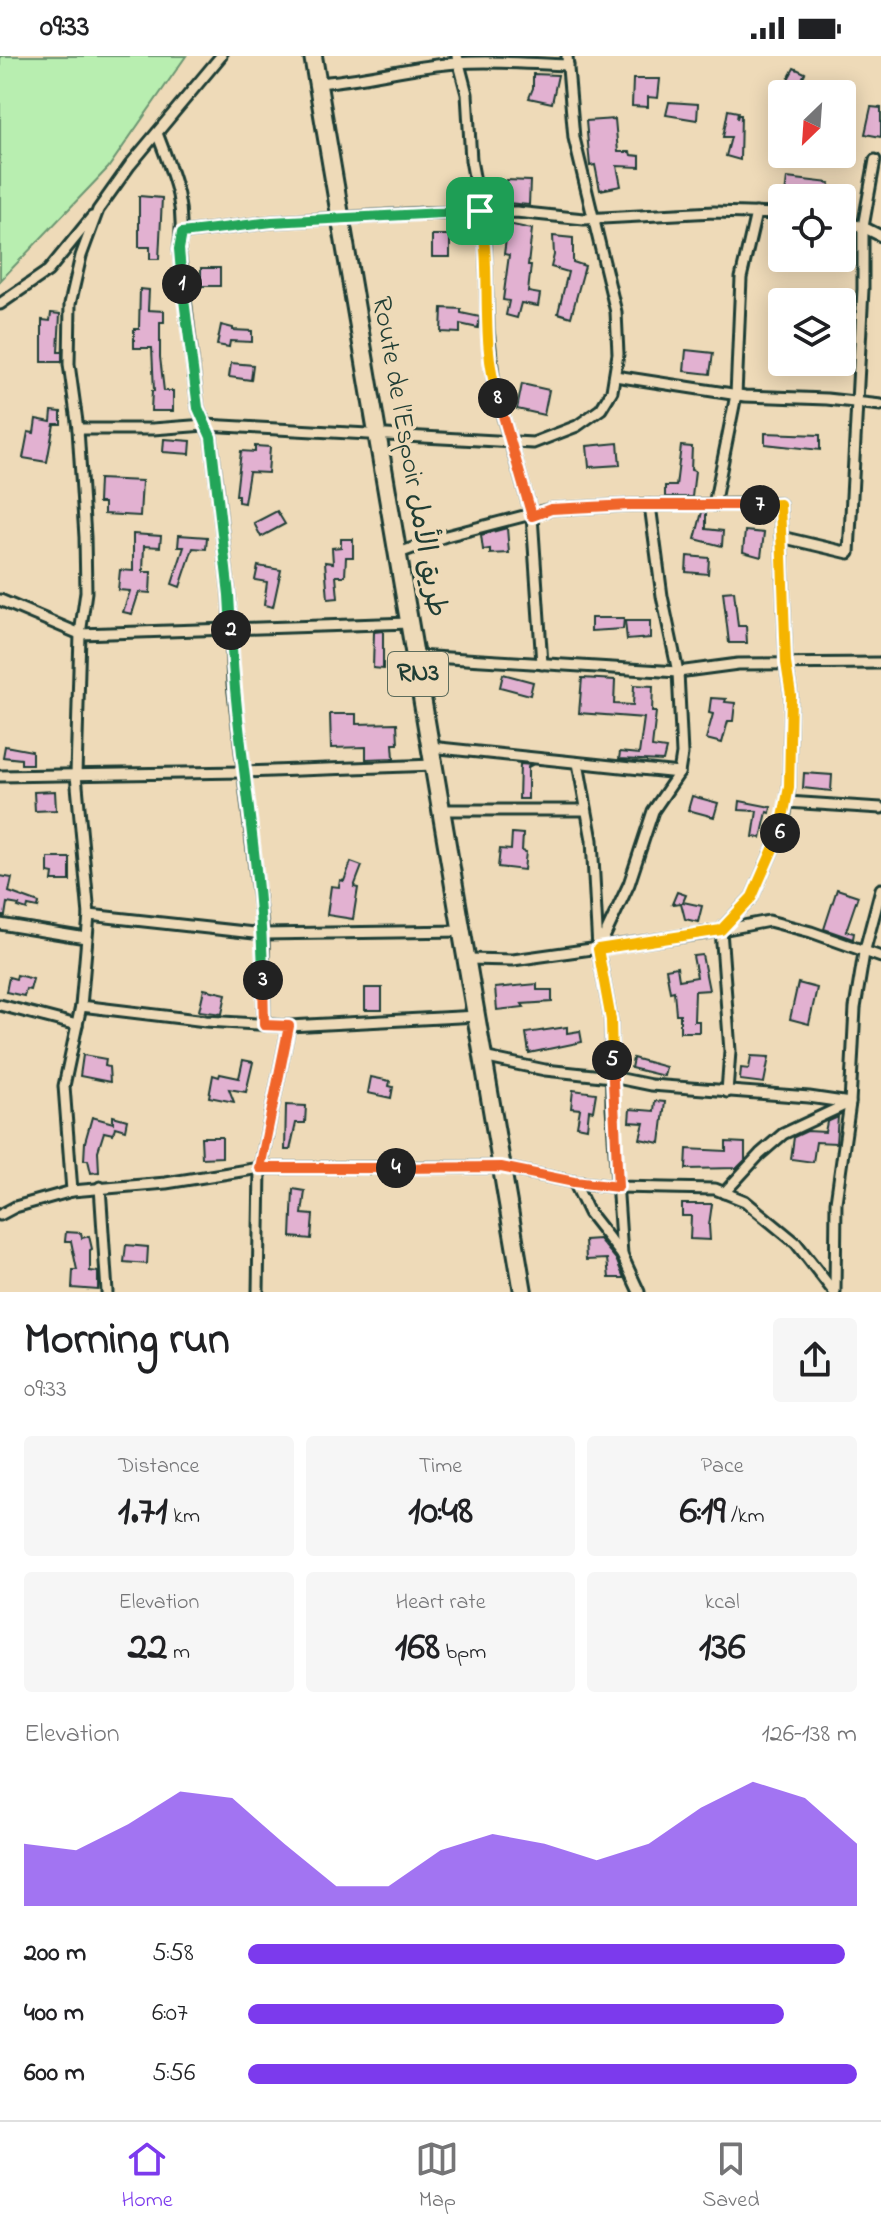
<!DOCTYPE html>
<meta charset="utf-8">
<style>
body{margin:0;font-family:"Indie Flower","Playpen Sans Arabic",sans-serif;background:#f6f6f6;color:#202124;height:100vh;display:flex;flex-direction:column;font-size:30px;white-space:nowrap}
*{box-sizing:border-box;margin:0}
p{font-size:26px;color:#757577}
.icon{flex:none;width:44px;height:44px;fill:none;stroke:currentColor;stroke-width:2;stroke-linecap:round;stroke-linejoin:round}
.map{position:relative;height:1236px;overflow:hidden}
.details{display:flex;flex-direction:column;background:#fff;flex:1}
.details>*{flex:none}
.needle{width:52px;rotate:205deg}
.buttons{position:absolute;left:768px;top:24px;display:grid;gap:16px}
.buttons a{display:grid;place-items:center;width:88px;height:88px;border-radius:8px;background:#fff;box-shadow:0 4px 20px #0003;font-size:40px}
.pin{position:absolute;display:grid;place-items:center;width:68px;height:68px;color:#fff;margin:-34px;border-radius:16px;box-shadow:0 4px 12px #0006}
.km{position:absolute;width:40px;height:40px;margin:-20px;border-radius:50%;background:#222;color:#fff;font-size:22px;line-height:40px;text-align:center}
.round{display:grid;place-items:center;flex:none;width:84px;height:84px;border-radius:8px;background:#f6f6f6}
.overview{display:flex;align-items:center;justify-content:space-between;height:136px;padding:0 24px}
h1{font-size:44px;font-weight:700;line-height:60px}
.figures{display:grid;grid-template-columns:repeat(3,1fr);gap:12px;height:136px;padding:8px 24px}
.figures div{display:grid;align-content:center;border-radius:8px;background:#f6f6f6;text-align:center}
.figures b{font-size:40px;font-weight:700}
.figures small{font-size:22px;font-weight:400}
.figures p{font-size:22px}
.chart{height:224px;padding:16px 24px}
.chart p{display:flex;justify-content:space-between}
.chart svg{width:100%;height:144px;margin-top:8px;fill:#7c3aed;opacity:.7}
ul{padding:0 24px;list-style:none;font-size:26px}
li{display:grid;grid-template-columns:128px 96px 1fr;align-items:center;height:60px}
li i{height:20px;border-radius:10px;background:#7c3aed}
.status{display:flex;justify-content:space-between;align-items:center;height:56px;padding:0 40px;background:#fff;direction:ltr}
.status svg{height:22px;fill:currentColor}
.menu{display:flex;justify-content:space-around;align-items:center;height:112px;border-top:2px solid #e0e0e0;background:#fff;font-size:22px;color:#757577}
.menu a{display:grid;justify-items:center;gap:4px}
.menu .selected{color:#7c3aed}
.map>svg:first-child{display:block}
.green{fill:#b8eeb0;stroke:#6c9672;stroke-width:2}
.building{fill:#e2b1d1;stroke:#1f3d34;stroke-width:2}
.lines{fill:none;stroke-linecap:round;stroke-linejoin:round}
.minor-casing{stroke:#1f3d34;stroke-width:15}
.trunk-casing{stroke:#1f3d34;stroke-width:22}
.minor{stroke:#eedab8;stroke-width:9}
.trunk{stroke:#eedab8;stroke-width:16}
.split-1-casing{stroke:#fff;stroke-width:16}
.split-2-casing{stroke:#fff;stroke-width:16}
.split-3-casing{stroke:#fff;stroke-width:16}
.split-4-casing{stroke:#fff;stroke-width:16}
.split-5-casing{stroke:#fff;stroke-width:16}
.split-6-casing{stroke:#fff;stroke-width:16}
.split-7-casing{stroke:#fff;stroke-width:16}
.split-8-casing{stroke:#fff;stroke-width:16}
.split-9-casing{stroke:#fff;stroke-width:16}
.split-1{stroke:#22a559;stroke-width:10}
.split-2{stroke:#22a559;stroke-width:10}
.split-3{stroke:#22a559;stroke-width:10}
.split-4{stroke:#f0652b;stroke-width:10}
.split-5{stroke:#f0652b;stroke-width:10}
.split-6{stroke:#f5b400;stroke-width:10}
.split-7{stroke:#f5b400;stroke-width:10}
.split-8{stroke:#f0652b;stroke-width:10}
.split-9{stroke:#f5b400;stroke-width:10}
.labels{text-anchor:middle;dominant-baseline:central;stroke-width:8;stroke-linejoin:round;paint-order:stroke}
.shield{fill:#eedab8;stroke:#5d6c5c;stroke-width:2}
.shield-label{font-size:26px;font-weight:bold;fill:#1f3d34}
.street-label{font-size:28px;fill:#1f3d34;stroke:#eedab8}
</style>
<div class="status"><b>09:33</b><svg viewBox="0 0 49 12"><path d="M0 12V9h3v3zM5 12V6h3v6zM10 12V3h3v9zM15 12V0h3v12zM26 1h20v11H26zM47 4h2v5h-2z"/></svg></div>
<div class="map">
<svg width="881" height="1236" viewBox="0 0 881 1236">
<rect width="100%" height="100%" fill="#eedab8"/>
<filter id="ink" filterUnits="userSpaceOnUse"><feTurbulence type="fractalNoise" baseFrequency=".0125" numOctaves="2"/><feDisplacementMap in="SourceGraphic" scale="16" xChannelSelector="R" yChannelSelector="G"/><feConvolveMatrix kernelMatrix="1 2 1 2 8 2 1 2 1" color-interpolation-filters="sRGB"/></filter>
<g filter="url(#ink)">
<polygon class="green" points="0,0 186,0 108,112 0,225"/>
<g class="building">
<polygon points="794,12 805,17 803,21 817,26 812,37 802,33 800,38 780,38"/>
<polygon points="533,18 558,19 552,47 529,42 533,32"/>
<polygon points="633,23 660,23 658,42 648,41 648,51 632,50"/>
<polygon points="669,46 698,48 697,64 666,59"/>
<polygon points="871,51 881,52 881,81 865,78"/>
<polygon points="728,54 738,56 737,63 738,59 741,59 740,104 726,100 731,81 723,81"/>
<polygon points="615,63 618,96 630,96 631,99 640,100 640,111 617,110 621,130 600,134 595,109 590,110 586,65"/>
<polygon points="787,122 830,127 827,142 785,139"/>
<polygon points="506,124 530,125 529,149 507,147 507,140 487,143 486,133 499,131 499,126 506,126"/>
<polygon points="139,140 162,142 159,203 150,203 150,191 139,191"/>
<polygon points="508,168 532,173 528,209 531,209 528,236 540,238 538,250 521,247 517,262 506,259 509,245 503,244 509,199 504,198"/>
<rect x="432" y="179" width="18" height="22"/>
<polygon points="553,180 573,182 573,206 585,210 571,261 558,257 568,216 551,211 554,199"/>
<rect x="201" y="212" width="19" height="18"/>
<polygon points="140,233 149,234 148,254 164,255 164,266 160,266 160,301 164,335 173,335 173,355 151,355 152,335 154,335 152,292 134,292 134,273 139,273"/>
<polygon points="442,252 461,253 461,257 480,261 478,272 460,268 460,277 441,276"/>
<polygon points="51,257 60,258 58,296 62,296 62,306 42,306 42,264 50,265"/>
<polygon points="221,269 233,272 233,274 252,275 252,286 230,285 229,291 217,289"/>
<polygon points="686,294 713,297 710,318 684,315"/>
<polygon points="231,307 253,309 251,324 229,321"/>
<polygon points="522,328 549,334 544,359 517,353"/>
<polygon points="52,355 61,356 61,368 54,368 47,406 23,402 28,376 34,377 36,363 51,366"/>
<polygon points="765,377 820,379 820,394 765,388"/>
<polygon points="164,383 191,385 190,398 163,396"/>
<polygon points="618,387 620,409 589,411 587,390"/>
<polygon points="255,390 270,391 268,417 249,416 244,447 238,446 238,439 236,439 241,395 255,396"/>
<polygon points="681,390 692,391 691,414 695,415 692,441 665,441 665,430 676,430"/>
<polygon points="99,423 142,425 140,460 104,458 104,447 98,447"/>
<polygon points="277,455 285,468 261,481 254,467"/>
<polygon points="702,456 706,456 706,473 723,475 722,490 695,483"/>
<polygon points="507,472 509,497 490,498 490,493 483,494 481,479"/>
<polygon points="745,475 764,477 761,501 743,496"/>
<polygon points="133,478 161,480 160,491 144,490 143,516 151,516 150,537 139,536 132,558 123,556 130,535 118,534 120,514 133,515"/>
<polygon points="179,479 207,481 206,493 193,492 180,531 172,528 184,491 178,491"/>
<polygon points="341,483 353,483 353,501 346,501 345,520 336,520 338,542 328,543 325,506 333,507 332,492 341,491"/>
<polygon points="687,500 709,502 708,518 686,516"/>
<polygon points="258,510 281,514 273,551 264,549 267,526 255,524"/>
<polygon points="734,535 738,570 746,570 747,587 729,587 723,536"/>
<polygon points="591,562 624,562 623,573 591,575"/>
<polygon points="625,565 650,565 650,582 627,584"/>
<polygon points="383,575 383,613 373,612 374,576"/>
<polygon points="503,618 533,626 530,639 500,631"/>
<polygon points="582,622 615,624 614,648 633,649 634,629 653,630 652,656 656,656 652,691 666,693 663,705 619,703 620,696 639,698 644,662 579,657"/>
<polygon points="711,642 726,643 725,646 735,647 733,665 728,665 722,687 706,683 713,658 709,657"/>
<polygon points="330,658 356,658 356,668 397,667 398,688 393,688 394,702 366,703 366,691 331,692"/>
<polygon points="5,690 32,695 32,708 21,708 21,703 3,701"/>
<polygon points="520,708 532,709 528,711 528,743 519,743"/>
<polygon points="804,717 832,719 831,735 803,732"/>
<polygon points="55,735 56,754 35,755 34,736"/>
<polygon points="692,740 718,747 714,761 688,754"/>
<polygon points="740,745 771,751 770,757 767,756 761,782 753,781 757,755 739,754"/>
<polygon points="512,777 523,778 522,795 526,796 524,814 498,811 500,793 511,794"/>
<polygon points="48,802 70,802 70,825 52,825 53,818 48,817"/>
<polygon points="351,806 362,810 354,831 358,832 353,863 327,859 331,830 339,831 340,824 344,825"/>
<polygon points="0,820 12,822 9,836 39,847 38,852 28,850 27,854 18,851 19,849 7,847 5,860 0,860"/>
<polygon points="837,833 858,840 846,875 854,877 853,883 824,873"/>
<polygon points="677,836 686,839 683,846 702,850 698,866 685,863 681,847 672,848"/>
<polygon points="702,899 709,934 695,935 694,965 699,965 699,976 680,976 680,958 676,958 674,935 670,936 666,913 677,911 679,924 697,921 693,900"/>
<polygon points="17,919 33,923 30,934 26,933 24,940 6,936 9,921 16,923"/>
<polygon points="798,927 817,932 809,968 790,963"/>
<polygon points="537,928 537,934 552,934 552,946 522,948 524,951 497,954 495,932"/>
<rect x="365" y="932" width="17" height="22"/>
<polygon points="204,933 226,938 222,958 199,955"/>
<polygon points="567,971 567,977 580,975 582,986 529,997 526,977"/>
<polygon points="83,999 106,1003 105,1010 109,1011 110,1026 80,1020"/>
<polygon points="751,1000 769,1001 764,1027 740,1024 741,1012 749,1013"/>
<polygon points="633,1002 666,1011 664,1020 631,1012"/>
<polygon points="243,1004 253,1006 246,1036 229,1033 234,1046 209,1041 213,1019 219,1021 220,1018 239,1022"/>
<polygon points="371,1021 390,1025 389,1030 393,1031 391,1042 368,1037"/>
<polygon points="573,1034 596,1037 593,1055 589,1054 587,1072 577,1070 580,1053 571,1052"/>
<polygon points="655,1045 665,1046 660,1087 640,1083 644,1067 629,1066 630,1053 654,1055"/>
<polygon points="286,1049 306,1050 305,1067 296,1067 290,1094 285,1094"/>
<polygon points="113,1060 127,1064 125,1074 115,1071 113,1078 104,1076 98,1095 99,1116 91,1117 88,1104 84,1104 85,1086 92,1061 113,1067"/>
<polygon points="838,1061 836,1087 816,1086 813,1106 791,1103 794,1081 807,1075 825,1076 827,1066"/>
<polygon points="201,1081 222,1081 222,1101 202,1102"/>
<polygon points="726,1086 745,1087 745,1104 737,1112 686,1113 687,1093 726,1095"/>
<polygon points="293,1133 305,1135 302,1158 313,1159 311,1183 291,1181"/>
<polygon points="682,1148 712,1148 709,1169 710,1184 690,1183 691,1160 682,1160"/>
<polygon points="66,1176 81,1177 82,1182 89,1180 92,1193 90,1194 90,1215 98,1216 98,1234 72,1232 73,1214 77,1214 71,1185 65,1185"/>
<polygon points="599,1183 616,1203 624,1222 609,1222 607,1203 586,1204 585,1184"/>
<polygon points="126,1189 148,1191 147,1208 124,1206"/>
</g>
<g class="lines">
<g class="minor-casing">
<g id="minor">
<polyline points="221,0 130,109 98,154 81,200 70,248 69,308 78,373 85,481 86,536 80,578 76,719 89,859 81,950 206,965 289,970 478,960"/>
<polyline points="457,0 467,38 471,104 485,180 488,273 494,330 532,460 542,608"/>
<path d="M317,27C365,24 410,10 457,7C494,4 532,8 568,9"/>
<path d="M157,77C172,117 187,149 179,193L198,352L211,381L217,430L229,539L233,628L263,878L264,969"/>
<polyline points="842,166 863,171 881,180"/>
<polyline points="182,177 272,166 425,157 516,156 584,163 714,156 782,158"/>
<polyline points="0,248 48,215 92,161"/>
<polyline points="615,320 745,340 827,343 881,349"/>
<polyline points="78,373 153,373 205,369 533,387 577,370 601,353 612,335 618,298 616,256 574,82 567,0"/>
<polyline points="714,449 736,339 741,222 756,157"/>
<polyline points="781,481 849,497 863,233 863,171 875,104"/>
<polyline points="399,497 446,480 551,453 630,449 780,448 786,607 791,639 789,731 783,770 752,841 721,874 730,995 727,1036"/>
<polyline points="0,544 80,578 410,567"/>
<polyline points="416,600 678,616 738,608 881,607"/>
<polyline points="430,691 679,717"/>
<polyline points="578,707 592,784 598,893 611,964 612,1051 622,1199"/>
<polyline points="0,720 242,716 434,709"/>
<polyline points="787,746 881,752"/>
<polyline points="441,754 586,754"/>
<polyline points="89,859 263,878 462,875"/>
<polyline points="0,868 86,882"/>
<polyline points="600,890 629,828 653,755 679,717 682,698 678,616 662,540 650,449"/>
<polyline points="467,903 513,904 706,877 769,865 811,876 881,901"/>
<polyline points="0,949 77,969"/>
<polyline points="483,1001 545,1014 612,1021 651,1029 809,1041 850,1047"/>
<polyline points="574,1126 589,1157 622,1199 639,1236"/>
<polyline points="100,1131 107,1236"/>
<polyline points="72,1135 64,1030 81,950"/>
<polyline points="724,1137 760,1098 783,1078 847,1048"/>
<polyline points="0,1159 15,1151 72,1135 166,1127 260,1112 501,1111 574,1126 618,1131 715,1133 745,1145 796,1187 834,1236"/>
<polyline points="258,1236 260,1112 289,970"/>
<polyline points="835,1236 836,1146 850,1047 855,952 864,897 881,833"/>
</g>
</g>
<g class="trunk-casing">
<polyline id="trunk" points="313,0 523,1236"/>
</g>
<use href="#minor" class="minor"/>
<use href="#trunk" class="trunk"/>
</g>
</g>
<g class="lines" filter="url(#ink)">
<g class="split-1-casing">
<polyline id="split-1" points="182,228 179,193 182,177 272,166 480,155"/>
</g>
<g class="split-2-casing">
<polyline id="split-2" points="182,228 198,352 211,381 229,539 231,574"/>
</g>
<g class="split-3-casing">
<path id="split-3" d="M231,574C236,692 262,807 263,924"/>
</g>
<g class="split-4-casing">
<polyline id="split-4" points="263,924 264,969 289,970 260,1112 396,1112"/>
</g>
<g class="split-5-casing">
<polyline id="split-5" points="396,1112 501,1111 574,1126 618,1131 612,1004"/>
</g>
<g class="split-6-casing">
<polyline id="split-6" points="612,1004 611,964 598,893 721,874 752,841 780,777"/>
</g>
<g class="split-7-casing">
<polyline id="split-7" points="760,449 780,448 786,607 791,639 789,731 780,777"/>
</g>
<g class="split-8-casing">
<polyline id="split-8" points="498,342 532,460 551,453 630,449 760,449"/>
</g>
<g class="split-9-casing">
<path id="split-9" d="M480,155C493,216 479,282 498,342"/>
</g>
<use href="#split-1" class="split-1"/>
<use href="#split-2" class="split-2"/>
<use href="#split-3" class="split-3"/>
<use href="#split-4" class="split-4"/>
<use href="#split-5" class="split-5"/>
<use href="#split-6" class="split-6"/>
<use href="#split-7" class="split-7"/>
<use href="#split-8" class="split-8"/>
<use href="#split-9" class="split-9"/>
</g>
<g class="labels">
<rect class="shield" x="388" y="596" width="60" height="44" rx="6"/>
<g class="shield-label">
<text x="418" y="618">RN3</text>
</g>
<g class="street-label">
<text transform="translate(408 401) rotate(80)">Route de l’Espoir طريق الأمل</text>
</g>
</g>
</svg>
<div class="buttons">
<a><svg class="needle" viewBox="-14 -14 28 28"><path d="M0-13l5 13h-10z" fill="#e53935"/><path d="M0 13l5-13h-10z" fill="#757577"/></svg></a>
<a><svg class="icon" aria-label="locate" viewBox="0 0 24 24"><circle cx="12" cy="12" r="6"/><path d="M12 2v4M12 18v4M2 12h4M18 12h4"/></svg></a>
<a><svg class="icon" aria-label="layers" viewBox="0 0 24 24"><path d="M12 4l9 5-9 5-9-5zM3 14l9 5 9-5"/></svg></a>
</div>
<div class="pin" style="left:480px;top:155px;background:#1e9e55"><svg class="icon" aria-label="arrive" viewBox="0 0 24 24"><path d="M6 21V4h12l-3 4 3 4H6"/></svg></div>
<b class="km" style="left:182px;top:228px">1</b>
<b class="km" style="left:231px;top:574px">2</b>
<b class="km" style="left:263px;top:924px">3</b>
<b class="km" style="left:396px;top:1112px">4</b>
<b class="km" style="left:612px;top:1004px">5</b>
<b class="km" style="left:780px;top:777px">6</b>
<b class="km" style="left:760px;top:449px">7</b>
<b class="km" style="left:498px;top:342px">8</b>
</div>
<section class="details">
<div class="overview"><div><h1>Morning run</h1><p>09:33</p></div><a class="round"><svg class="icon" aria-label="share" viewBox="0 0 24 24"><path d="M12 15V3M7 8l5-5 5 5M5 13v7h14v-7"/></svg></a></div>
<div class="figures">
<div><p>Distance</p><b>1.71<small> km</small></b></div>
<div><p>Time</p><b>10:48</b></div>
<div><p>Pace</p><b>6:19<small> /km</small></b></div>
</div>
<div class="figures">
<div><p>Elevation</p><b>22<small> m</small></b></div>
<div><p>Heart rate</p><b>168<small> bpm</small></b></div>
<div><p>kcal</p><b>136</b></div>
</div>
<div class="chart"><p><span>Elevation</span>126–138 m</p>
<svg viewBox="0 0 160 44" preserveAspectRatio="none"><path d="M0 44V25L10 27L20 19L30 9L40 11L50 25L60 38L70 38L80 27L90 22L100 25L110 30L120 25L130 14L140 6L150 11L160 25V44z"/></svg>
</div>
<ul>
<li><b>200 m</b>5:58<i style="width:98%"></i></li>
<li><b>400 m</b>6:07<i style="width:88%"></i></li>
<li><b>600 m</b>5:56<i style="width:100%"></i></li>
</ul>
</section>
<nav class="menu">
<a class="selected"><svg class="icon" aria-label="home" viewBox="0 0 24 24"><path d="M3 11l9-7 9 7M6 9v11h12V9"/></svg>Home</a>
<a><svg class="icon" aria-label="map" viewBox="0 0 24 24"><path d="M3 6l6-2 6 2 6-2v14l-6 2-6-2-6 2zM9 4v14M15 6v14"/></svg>Map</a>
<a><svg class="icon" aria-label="saved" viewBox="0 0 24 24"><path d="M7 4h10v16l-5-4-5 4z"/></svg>Saved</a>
</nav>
